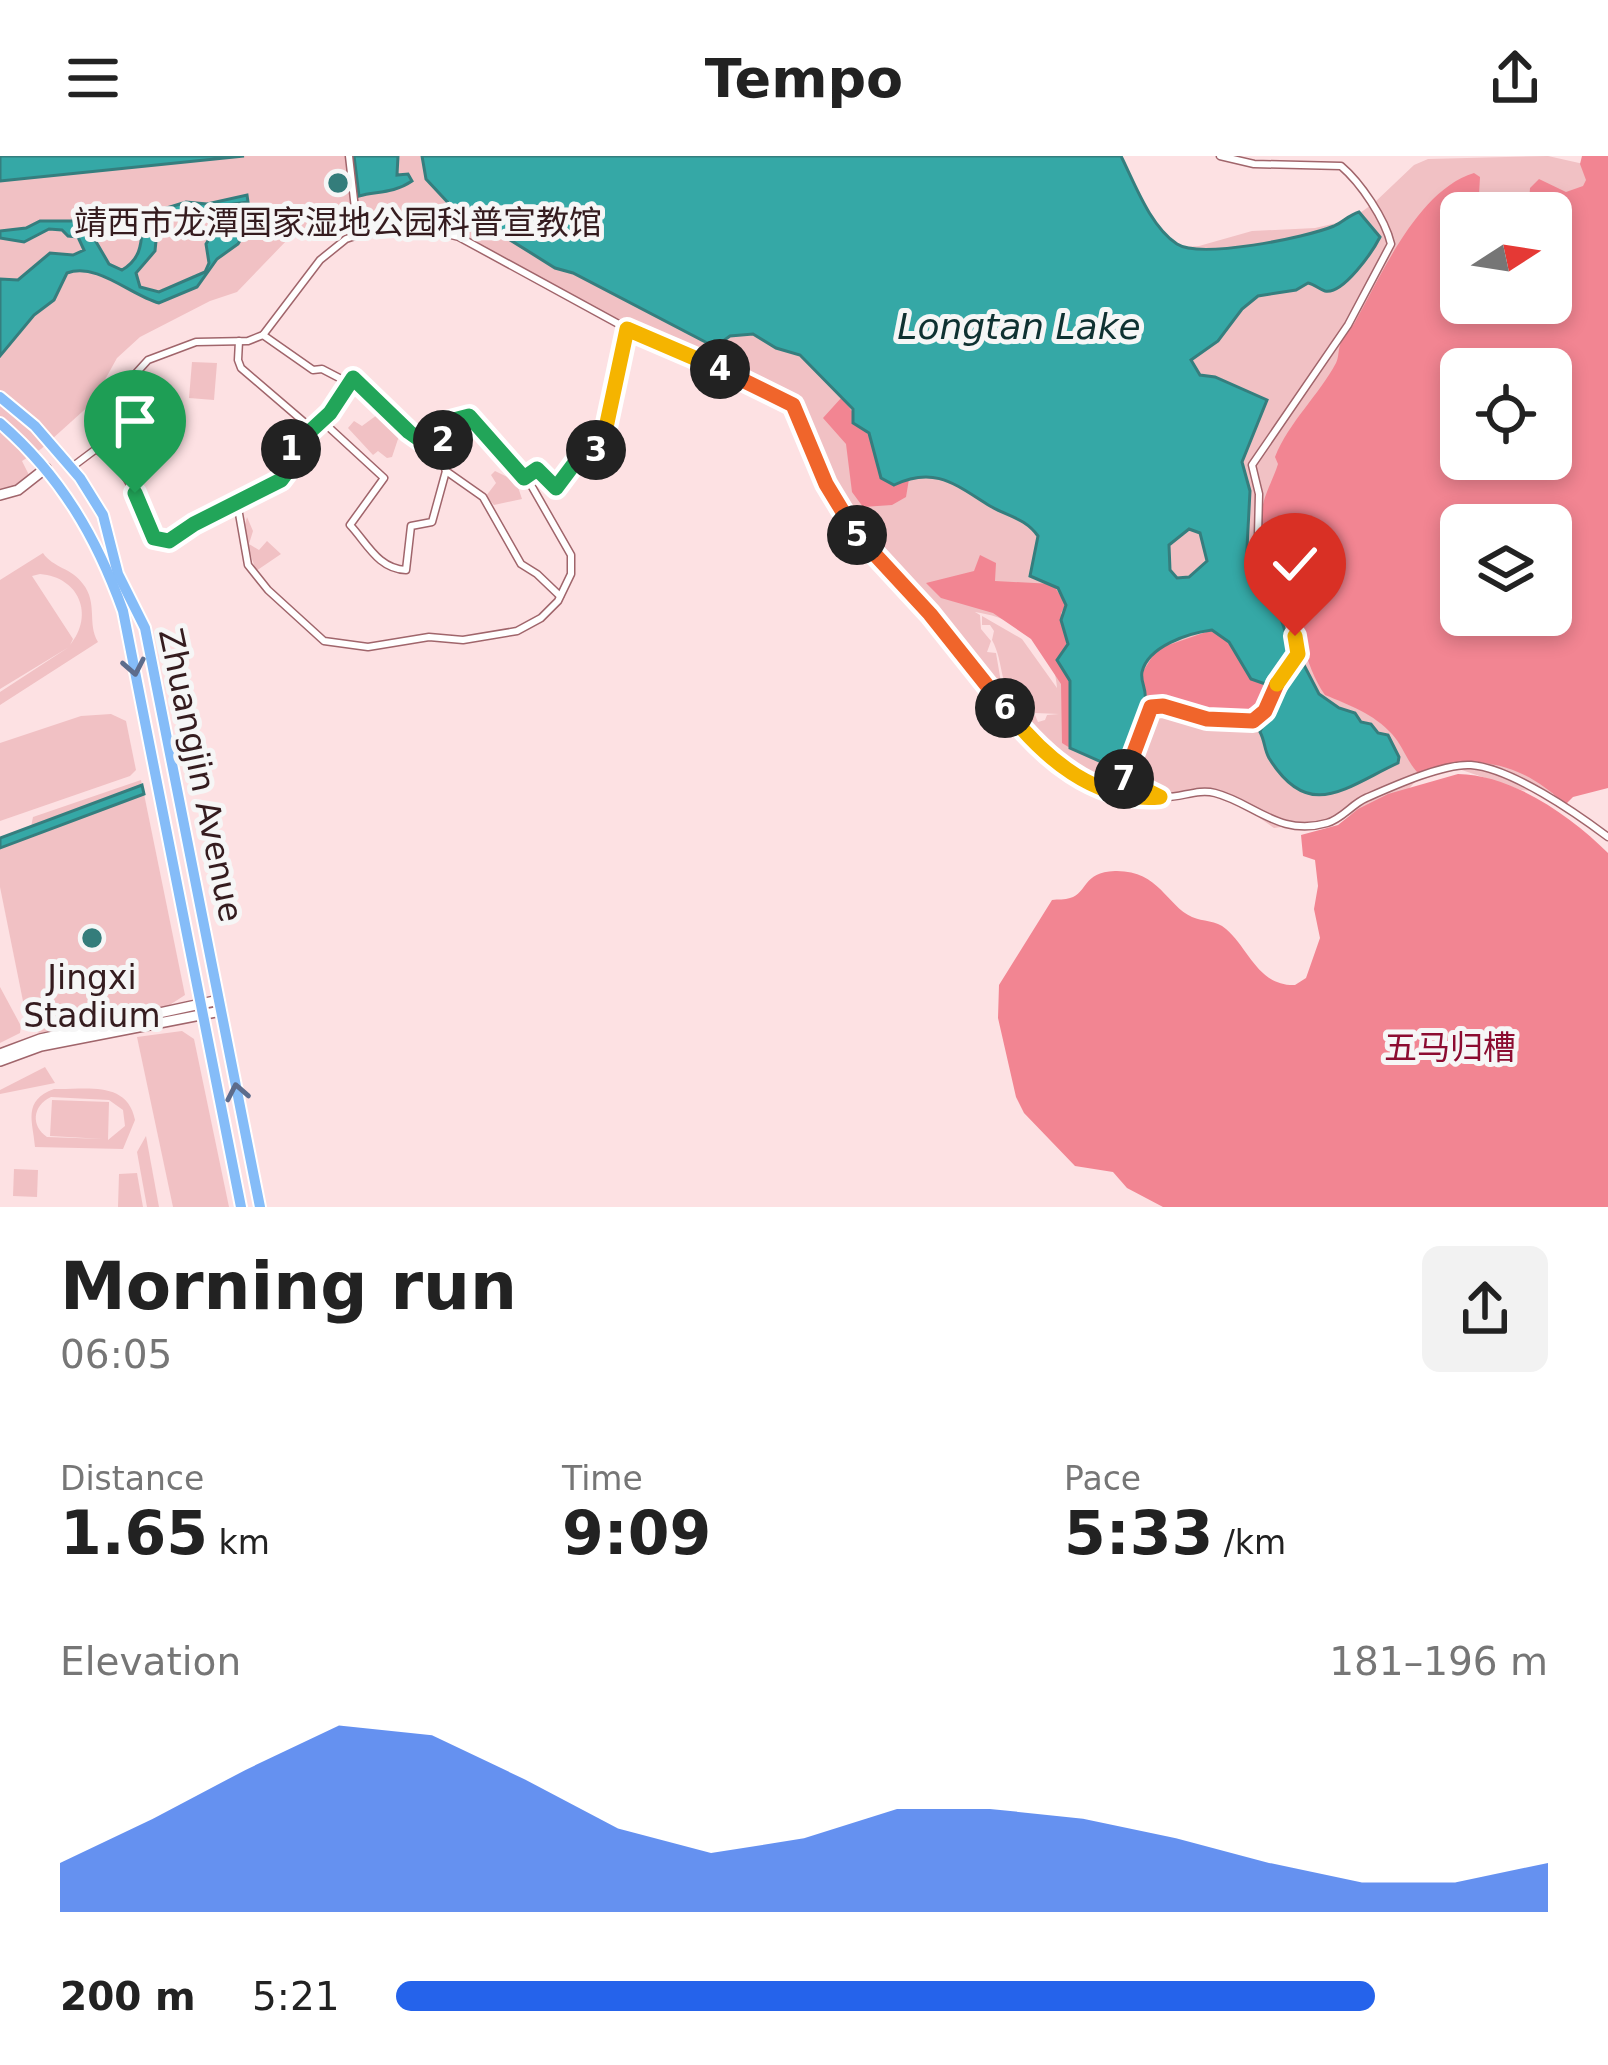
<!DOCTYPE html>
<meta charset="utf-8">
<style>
body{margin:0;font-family:"DejaVu Sans","Noto Sans SC",sans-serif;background:#f2f2f2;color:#222;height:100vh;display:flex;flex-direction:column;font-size:45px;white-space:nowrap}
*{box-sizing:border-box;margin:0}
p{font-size:39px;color:#767676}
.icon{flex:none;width:66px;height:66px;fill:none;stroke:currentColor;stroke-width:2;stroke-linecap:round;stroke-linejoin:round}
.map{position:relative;height:1051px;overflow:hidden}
.panel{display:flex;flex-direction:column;background:#fff;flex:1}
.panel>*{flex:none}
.needle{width:78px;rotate:78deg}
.controls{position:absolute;left:1440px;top:36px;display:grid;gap:24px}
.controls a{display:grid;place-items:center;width:132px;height:132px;border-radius:18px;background:#fff;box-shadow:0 6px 18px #0003;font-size:60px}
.pin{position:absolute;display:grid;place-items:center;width:102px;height:102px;color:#fff;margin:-123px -51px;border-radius:50% 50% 50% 0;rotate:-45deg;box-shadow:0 0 12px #0007}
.pin .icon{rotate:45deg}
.km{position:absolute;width:60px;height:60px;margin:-30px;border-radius:50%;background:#222;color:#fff;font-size:33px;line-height:60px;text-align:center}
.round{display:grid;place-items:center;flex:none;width:126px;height:126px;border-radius:18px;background:#f2f2f2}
.headline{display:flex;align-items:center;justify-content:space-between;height:204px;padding:0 60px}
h1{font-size:66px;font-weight:800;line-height:90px}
.figures{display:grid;grid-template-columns:repeat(3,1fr);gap:18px;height:204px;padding:12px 60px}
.figures div{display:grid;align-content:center}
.figures b{font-size:60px;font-weight:800}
.figures small{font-size:33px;font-weight:400}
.figures p{font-size:33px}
.chart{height:336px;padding:24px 60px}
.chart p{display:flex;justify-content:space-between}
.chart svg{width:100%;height:216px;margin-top:12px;fill:#2563eb;opacity:.7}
ul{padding:0 60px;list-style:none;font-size:39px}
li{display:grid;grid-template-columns:192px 144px 1fr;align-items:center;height:90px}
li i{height:30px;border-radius:15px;background:#2563eb}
header{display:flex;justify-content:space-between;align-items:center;height:156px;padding:0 60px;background:#fff;font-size:54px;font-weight:800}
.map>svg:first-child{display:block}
.green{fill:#f1c1c4;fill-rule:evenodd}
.forest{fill:#f28592;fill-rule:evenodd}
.water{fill:#35a8a6;stroke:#357e7e;stroke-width:3;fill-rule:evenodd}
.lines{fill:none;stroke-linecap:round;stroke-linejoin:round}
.minor-casing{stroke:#a0656b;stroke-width:9}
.tertiary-casing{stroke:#a0656b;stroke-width:12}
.secondary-casing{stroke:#a0656b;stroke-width:12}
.primary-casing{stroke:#fff;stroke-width:14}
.minor{stroke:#fff;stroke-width:6}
.tertiary{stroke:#fff;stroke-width:9}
.secondary{stroke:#fff;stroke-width:9}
.primary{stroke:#85bcf8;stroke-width:10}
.oneway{stroke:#5d6c8c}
.split-1-casing{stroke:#fff;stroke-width:24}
.split-2-casing{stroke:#fff;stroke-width:24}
.split-3-casing{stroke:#fff;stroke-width:24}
.split-4-casing{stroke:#fff;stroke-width:24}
.split-5-casing{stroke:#fff;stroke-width:24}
.split-6-casing{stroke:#fff;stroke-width:24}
.split-7-casing{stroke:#fff;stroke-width:24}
.split-8-casing{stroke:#fff;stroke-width:24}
.split-9-casing{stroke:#fff;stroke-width:24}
.split-1{stroke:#22a559;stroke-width:15}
.split-2{stroke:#22a559;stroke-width:15}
.split-3{stroke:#22a559;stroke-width:15}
.split-4{stroke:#f5b400;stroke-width:15}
.split-5{stroke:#f0652b;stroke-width:15}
.split-6{stroke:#f0652b;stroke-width:15}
.split-7{stroke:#f5b400;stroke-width:15}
.split-8{stroke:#f0652b;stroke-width:15}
.split-9{stroke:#f5b400;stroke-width:15}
.poi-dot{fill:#347d7b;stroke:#f6f6f6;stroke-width:4.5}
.labels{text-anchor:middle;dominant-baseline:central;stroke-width:10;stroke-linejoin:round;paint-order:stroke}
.poi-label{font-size:33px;fill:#351c1f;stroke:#f6f6f6}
.street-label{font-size:33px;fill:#351c1f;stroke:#f6f6f6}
.park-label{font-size:33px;fill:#8c0c31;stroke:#f6f6f6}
.water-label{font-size:36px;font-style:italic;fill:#0f3131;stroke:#f6f6f6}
</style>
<header><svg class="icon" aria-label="menu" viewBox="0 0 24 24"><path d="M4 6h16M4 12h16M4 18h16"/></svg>Tempo<svg class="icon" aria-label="share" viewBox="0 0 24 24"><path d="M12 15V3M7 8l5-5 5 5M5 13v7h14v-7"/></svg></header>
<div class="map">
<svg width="1608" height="1051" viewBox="0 0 1608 1051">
<rect width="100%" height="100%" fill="#fde1e3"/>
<g class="green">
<path d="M0,0H1105L1154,83L1183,91L1199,90L1252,75L1315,72L1350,64L1374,47L1414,9L1428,3L1548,0L1597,11L1554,637L1521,634L1450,610L1417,624L1395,647L1332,664L1274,672L1235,645L1205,634L1175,639L1127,632L1059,604L1056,595L1043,592L1006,547L1035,559L1038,566L1045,564L1047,559L1059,558L1035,557L1028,549L1020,552C998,532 1005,508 992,484L994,475L990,469H982V460L1022,483L1057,532C1055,488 1017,462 975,456L980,459L981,473L991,485L987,496L996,497L1004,544L861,377L835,335L800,252L760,227L619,171L423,60L406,56L405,52L403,57L393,59L390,52L360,57L352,66L314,73L288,83L237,136L210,145L140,181L117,202L92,247L41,293L22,305L29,319L14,331L0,334ZM1461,57H1551V147H1461ZM1461,213H1551V303H1461ZM1461,369H1551V459H1461Z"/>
<polygon points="192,206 217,207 214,244 189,242"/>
<polygon points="377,259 388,267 392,262 401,274 392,301 387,302 378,295 373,299 348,272 354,265 362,270"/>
<polygon points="495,315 516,325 522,343 494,349 486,340 496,327 491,319"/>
<polygon points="247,361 253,375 249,388 259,394 267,385 281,398 256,415 243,376"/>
<path d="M43,397C53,412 72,412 83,428C98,447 87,468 98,486L0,549V536L69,491L0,533V424ZM40,418C79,421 95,459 70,489L73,483L32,420Z"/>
<polygon points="111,558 126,565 136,614 130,620 0,665 0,587 81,560"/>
<polygon points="141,624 142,629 31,671 33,661"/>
<polygon points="144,638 185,839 165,852 39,877 27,865 0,731 0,692"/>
<polygon points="0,831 21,870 20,877 0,887"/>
<polygon points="182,875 194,883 229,1051 173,1051 137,881"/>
<polygon points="45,911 55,927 0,938 0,934"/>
<path d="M54,933C86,934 127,924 135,964L123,993L35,991C33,965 22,945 54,933ZM51,941L109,944L123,954L125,970L108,984L109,946L52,944L50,980L104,983L47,981C31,970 32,950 51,941Z"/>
<polygon points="146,980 159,1051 147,1051 137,996"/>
<polygon points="14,1013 38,1014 37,1041 13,1040"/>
<polygon points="137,1017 143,1051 118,1051 119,1018"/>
</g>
<g class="forest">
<path d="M1582,0H1608V632L1573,641L1565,649C1524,607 1472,595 1419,618C1407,606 1403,590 1392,578C1374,558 1349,549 1325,539C1303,507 1301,469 1286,433C1276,409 1260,389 1261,362C1262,341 1272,327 1278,308L1275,301C1289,266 1319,239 1336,207C1339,201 1338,195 1340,189C1342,180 1351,173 1355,166C1382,118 1418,34 1474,17L1480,21L1478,57H1461V147H1551V57H1513L1529,46L1530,32L1539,23L1566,36L1583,30L1586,24L1580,8ZM1461,213H1551V303H1461ZM1461,369H1551V459H1461Z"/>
<polygon points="842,241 874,287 878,316 900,326 909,323 906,341 892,349 863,351 852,336 846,288 823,262"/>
<polygon points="980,399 996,407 995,425 1053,428 1066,449 1061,457 1068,488 1059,509 1070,525 1070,592 1062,587 1061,528 1031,483 993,457 941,442 926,427 974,415"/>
<path d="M1212,474L1229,486L1251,523L1270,529L1260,556C1230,573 1188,552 1157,542L1143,550L1142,517L1157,493Z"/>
<path d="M1458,618C1513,619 1571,660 1608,697V1051H1163L1127,1032L1113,1016L1075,1010L1024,957L1016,941L998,862L999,829L1052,744C1058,743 1065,744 1070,742C1088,737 1082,716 1115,715C1159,714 1166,749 1192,761C1203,766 1216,764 1226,773C1250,794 1258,830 1295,829L1306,822L1320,782L1314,753L1318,730L1315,704L1303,700L1301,679L1338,669L1358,653L1388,638Z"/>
</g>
<g class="water">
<polygon points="0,0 244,0 0,25"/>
<path d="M354,0H398L397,19L408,18L412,25C393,38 376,35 359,40Z"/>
<path d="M422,0H1121C1135,28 1150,70 1177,88C1200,103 1305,82 1334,70C1343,66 1349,59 1359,56L1380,81C1373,95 1343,139 1325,135C1319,133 1314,128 1308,127L1296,134L1258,140L1242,153L1218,185L1191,204L1200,219L1215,221L1267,244L1242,306L1250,335L1246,411L1249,417L1260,419C1273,448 1290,471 1289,505L1304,509L1319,538L1339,552L1355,557L1361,566L1371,568L1378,577L1388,579L1399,601L1398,607C1346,631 1309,667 1269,602C1264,593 1265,585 1260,576L1277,536L1274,531L1251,523L1229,486L1212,474C1189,477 1148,490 1142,516C1140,526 1147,533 1145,544C1141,565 1130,597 1115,612L1070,592V525L1057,504L1068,488L1061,464L1066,449L1058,432L1030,420L1038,380C1025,362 1009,361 990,350C957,330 936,309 894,329L881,322L869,277L853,267V253L800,199L776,192L753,178L730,180L715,191L573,117L555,112L459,52H453L426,23ZM1189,373L1200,377L1207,405L1189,421L1177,422L1170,414L1169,389Z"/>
<path d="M247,39L248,46L218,50L220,66L244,67L247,73L238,88L217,103L197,131L159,147C130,139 97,106 67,117L54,144L34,159L0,200V123L18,124L50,97L73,99L84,94L78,81L68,80L62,74L49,73L24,86L0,82V75L26,72L40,65H79L88,72L109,108L122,114C146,100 140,79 144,59L186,46L207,48ZM200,54L211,57L218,68L206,88L209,107L205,116L159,136L140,131L136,117L155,95L157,75L164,64Z"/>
<polygon points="142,629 144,638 0,692 0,682"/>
</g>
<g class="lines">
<g class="minor-casing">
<g id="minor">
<path d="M358,79L422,72L459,81L635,177L790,245L826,328L858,381L930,458L1034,587C1066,619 1114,645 1160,641L1126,627L1124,622L1151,551L1163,550L1207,563L1253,565L1265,555L1269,540L1293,507L1298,492L1282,434L1258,380L1259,338L1252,309L1348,169L1391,88C1385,63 1361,27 1341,10L1254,8L1220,0"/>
<path d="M263,179L313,214L322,213L347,226L355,223L409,276L439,298L446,315L432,366L411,370L406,414C378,413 367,387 350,369L384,322L322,265"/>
<polyline points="311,272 336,250 347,226"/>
<path d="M96,293C129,312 137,343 152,378L159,385L173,383L228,351L238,352L248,409L268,434L324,485L368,491L429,481L463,484L517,475L541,462L558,445L571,418V399L531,329L504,295L466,259L446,266L439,298"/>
<polyline points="72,311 96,293 128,226 148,204 196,186 248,185 263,179 320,104 346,83 358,79 349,0"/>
<polyline points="446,315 483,341 521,408 537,418 560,440"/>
<polyline points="524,322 537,313 556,331 580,300 600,292 627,173"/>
<polyline points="235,348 285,320 290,295 311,272 241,212 238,204 239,185"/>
<path d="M1161,641C1179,643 1197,632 1215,637C1254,647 1279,681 1327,667C1342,663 1352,648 1366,642C1391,631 1444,607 1471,609C1511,612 1576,657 1608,681"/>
</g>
</g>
<g class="tertiary-casing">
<polyline id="tertiary" points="0,339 18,334 46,312"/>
</g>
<g class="secondary-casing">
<g id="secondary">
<polyline points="0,898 40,883 219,844"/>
<polyline points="0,905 41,890 221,855"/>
</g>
</g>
<g class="primary-casing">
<g id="primary">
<polyline points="0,241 35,270 80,322 103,359 118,418 145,472 260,1051"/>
<path d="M0,267C60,319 96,380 123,455L241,1051"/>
</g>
</g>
<use href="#minor" class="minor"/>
<use href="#tertiary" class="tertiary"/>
<use href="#secondary" class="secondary"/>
<use href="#primary" class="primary"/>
</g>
<defs><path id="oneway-chevron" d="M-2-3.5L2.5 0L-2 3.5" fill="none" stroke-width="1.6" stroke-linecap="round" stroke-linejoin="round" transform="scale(3)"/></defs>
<g class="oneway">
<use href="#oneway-chevron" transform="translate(134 511) rotate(79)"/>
<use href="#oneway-chevron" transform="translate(237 936) rotate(-101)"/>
</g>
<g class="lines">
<g class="split-1-casing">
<polyline id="split-1" points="135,337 154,382 169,385 194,368 281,324 290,312 291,293"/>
</g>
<g class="split-2-casing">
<polyline id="split-2" points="291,293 330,257 353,222 409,276 440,298 443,284"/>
</g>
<g class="split-3-casing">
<polyline id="split-3" points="443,284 446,266 469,260 524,322 537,313 556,332 580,300 596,294"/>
</g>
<g class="split-4-casing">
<polyline id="split-4" points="596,294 604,281 627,173 720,213"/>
</g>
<g class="split-5-casing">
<polyline id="split-5" points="720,213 793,249 826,328 857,379"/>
</g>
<g class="split-6-casing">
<polyline id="split-6" points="857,379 930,458 1005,552"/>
</g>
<g class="split-7-casing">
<path id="split-7" d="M1005,552C1042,600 1095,647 1160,641L1124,623"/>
</g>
<g class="split-8-casing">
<polyline id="split-8" points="1124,623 1151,551 1163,550 1207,563 1253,565 1265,555 1277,528"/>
</g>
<g class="split-9-casing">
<polyline id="split-9" points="1277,528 1298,498 1295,480"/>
</g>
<use href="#split-1" class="split-1"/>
<use href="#split-2" class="split-2"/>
<use href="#split-3" class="split-3"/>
<use href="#split-4" class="split-4"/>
<use href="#split-5" class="split-5"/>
<use href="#split-6" class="split-6"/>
<use href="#split-7" class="split-7"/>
<use href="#split-8" class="split-8"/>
<use href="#split-9" class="split-9"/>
</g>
<g class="poi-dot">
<circle cx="338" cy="27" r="12"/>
<circle cx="92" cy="782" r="12"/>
</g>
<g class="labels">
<g class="poi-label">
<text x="338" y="66">靖西市龙潭国家湿地公园科普宣教馆</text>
<text x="92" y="821">Jingxi<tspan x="92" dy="38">Stadium</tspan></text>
</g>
<g class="street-label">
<text transform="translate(201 619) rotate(78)">Zhuangjin Avenue</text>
</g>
<g class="park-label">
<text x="1450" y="891">五马归槽</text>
</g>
<g class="water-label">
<text x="1019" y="170">Longtan Lake</text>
</g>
</g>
</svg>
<div class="controls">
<a><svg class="needle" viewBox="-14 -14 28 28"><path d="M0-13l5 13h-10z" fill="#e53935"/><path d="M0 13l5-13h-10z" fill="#767676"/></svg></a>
<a><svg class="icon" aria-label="locate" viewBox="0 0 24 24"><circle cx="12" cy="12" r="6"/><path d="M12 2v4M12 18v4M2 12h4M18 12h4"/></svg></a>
<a><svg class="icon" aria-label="layers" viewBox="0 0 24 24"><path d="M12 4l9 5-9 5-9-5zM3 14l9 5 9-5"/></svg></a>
</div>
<div class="pin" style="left:135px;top:337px;background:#1e9e55"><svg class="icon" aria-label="arrive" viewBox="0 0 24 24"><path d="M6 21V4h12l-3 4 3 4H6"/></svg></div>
<div class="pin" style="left:1295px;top:480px;background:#d93025"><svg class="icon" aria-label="check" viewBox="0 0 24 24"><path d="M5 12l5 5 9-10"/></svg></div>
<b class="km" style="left:291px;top:293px">1</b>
<b class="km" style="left:443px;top:284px">2</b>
<b class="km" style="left:596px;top:294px">3</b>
<b class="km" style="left:720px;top:213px">4</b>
<b class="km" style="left:857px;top:379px">5</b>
<b class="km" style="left:1005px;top:552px">6</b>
<b class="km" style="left:1124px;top:623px">7</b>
</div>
<section class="panel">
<div class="headline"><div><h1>Morning run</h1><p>06:05</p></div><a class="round"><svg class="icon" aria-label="share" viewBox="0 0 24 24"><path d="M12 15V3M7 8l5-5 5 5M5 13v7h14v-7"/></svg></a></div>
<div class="figures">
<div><p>Distance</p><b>1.65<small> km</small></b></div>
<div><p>Time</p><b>9:09</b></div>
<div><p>Pace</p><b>5:33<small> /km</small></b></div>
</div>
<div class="chart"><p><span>Elevation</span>181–196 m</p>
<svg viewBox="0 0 160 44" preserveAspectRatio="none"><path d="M0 44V34L10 25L20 15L30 6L40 8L50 17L60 27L70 32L80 29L90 23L100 23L110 25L120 29L130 34L140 38L150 38L160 34V44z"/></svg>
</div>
<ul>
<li><b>200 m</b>5:21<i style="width:85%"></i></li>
</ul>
</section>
